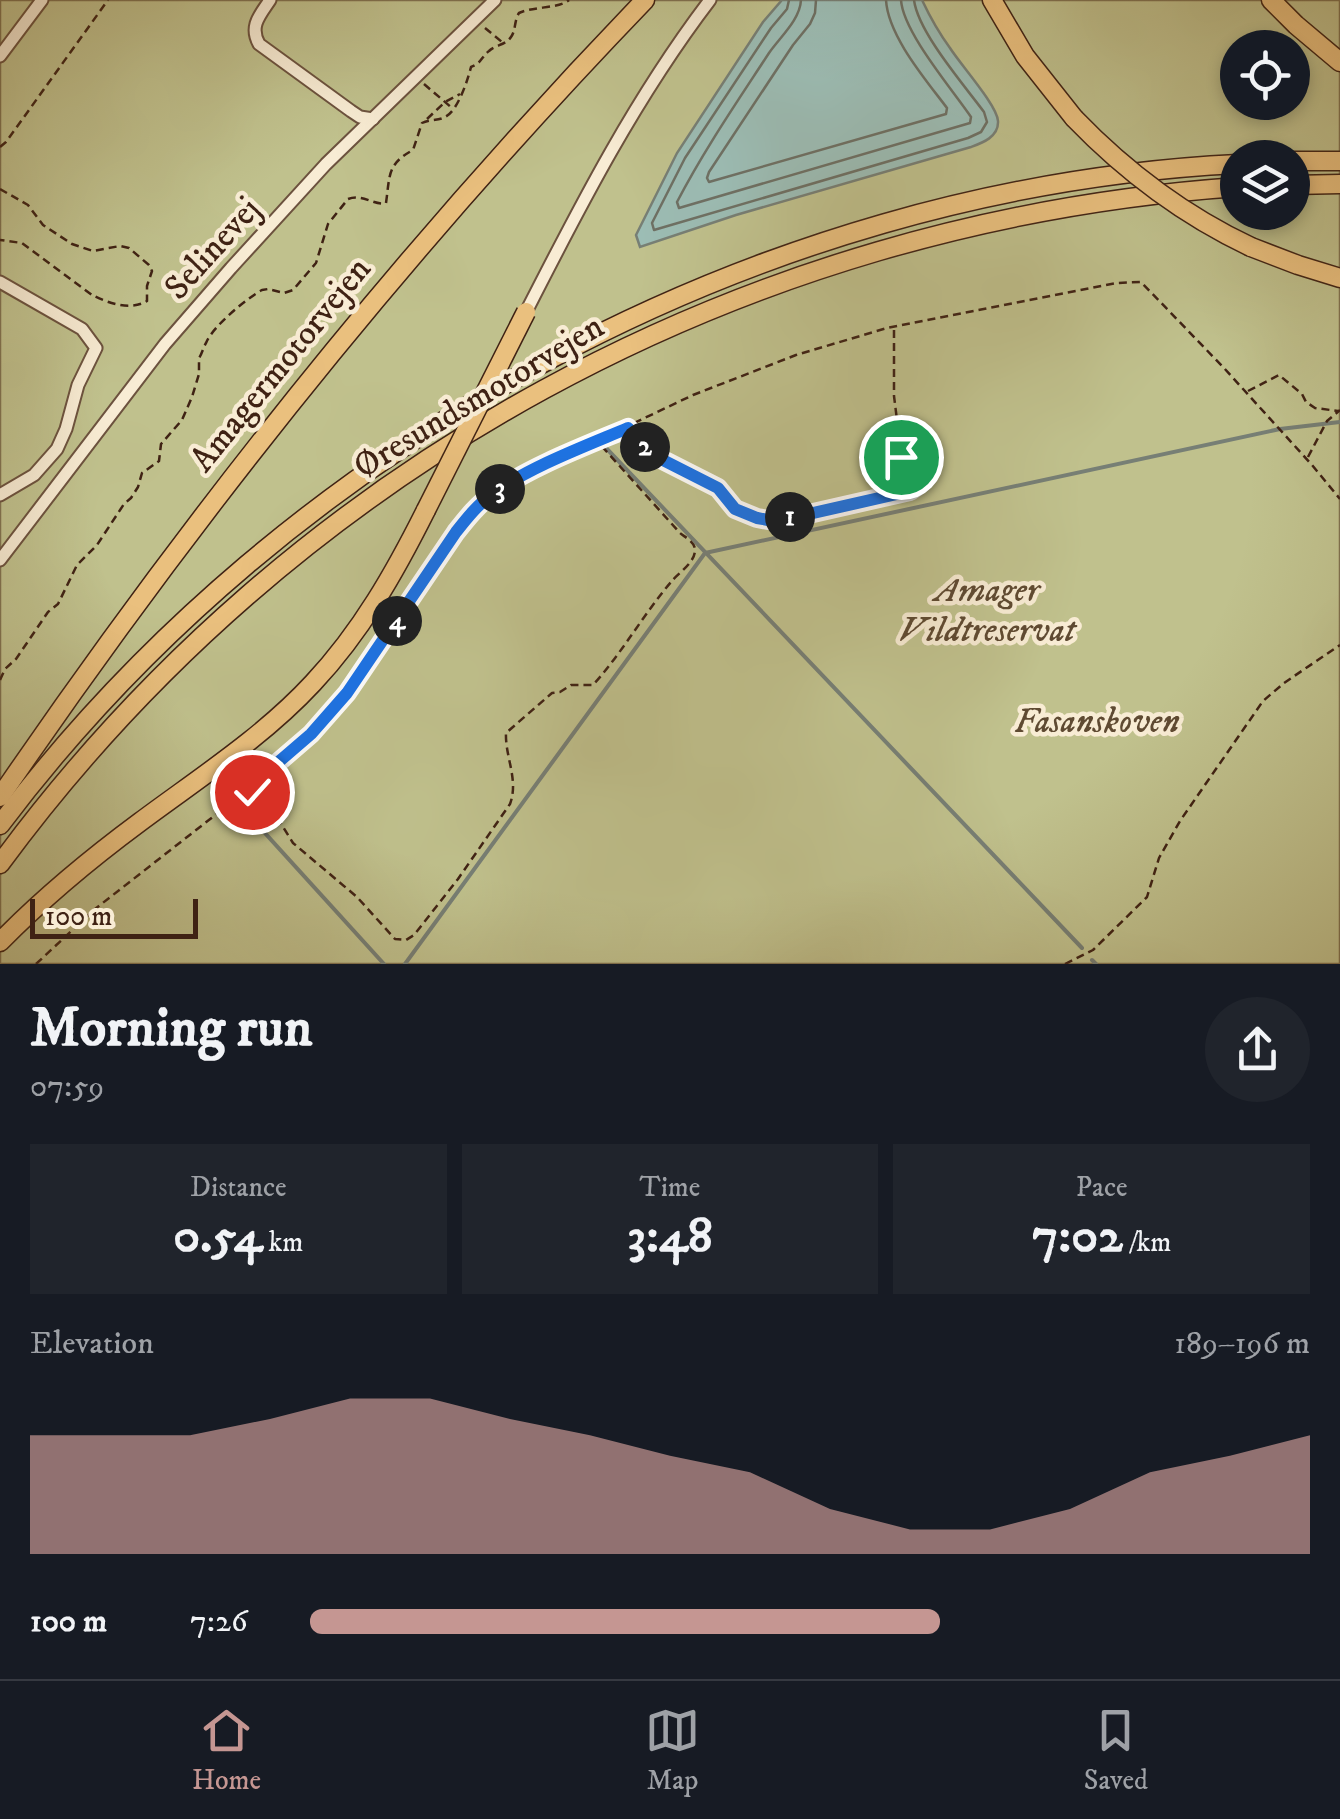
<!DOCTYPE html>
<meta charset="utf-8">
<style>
body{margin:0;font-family:"IM FELL DW Pica",serif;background:#20242c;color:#f1f3f6;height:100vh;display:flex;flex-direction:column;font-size:38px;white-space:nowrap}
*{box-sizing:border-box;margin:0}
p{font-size:32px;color:#9ea1a6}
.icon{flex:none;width:55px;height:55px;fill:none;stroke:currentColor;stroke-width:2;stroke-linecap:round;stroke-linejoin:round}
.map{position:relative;height:964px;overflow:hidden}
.details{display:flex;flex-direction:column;background:#171b24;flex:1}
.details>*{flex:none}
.controls{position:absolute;left:1220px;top:30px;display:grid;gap:20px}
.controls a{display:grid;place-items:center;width:90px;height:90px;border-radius:50%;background:#171b24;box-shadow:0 5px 15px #0003;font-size:50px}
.scale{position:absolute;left:30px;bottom:25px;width:168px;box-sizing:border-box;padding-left:10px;border:5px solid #3f2214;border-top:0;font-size:28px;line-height:35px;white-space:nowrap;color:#3f2214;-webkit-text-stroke:8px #f8ecd4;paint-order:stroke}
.pin{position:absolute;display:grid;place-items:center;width:85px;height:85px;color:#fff;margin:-42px;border:5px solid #fff;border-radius:50%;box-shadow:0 2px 10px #0007}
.km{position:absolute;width:50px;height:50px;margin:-25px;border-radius:50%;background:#222;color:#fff;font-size:28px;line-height:50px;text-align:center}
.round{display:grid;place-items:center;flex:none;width:105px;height:105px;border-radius:52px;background:#20242c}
.head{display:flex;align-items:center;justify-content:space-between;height:170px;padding:0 30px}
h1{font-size:55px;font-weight:700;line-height:75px}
.figures{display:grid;grid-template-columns:repeat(3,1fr);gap:15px;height:170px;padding:10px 30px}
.figures div{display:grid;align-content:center;border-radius:0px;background:#20242c;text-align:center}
.figures b{font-size:50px;font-weight:700}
.figures small{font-size:28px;font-weight:400}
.figures p{font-size:28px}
.chart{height:280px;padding:20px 30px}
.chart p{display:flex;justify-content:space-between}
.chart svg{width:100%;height:180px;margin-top:10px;fill:#c59692;opacity:.7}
ul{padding:0 30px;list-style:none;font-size:32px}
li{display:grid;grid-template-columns:160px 120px 1fr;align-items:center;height:75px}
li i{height:25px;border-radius:12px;background:#c59692}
.tab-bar{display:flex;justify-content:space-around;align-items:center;height:140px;border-top:2px solid #363941;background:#171b24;font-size:28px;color:#9ea1a6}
.tab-bar a{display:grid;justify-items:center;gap:5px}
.tab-bar .selected{color:#c59692}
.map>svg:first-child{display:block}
.green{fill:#c0c18d;stroke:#807250;stroke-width:2.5;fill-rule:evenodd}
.water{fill:#9cbdb5;stroke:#777f75;stroke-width:2.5}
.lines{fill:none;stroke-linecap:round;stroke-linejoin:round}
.shore{stroke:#6e7064;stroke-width:2.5}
.stream{stroke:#777f75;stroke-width:4}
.minor-casing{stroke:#6c523e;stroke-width:15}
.highway-casing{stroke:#3f2214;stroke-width:21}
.path{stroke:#3f2214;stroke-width:2.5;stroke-dasharray:8 5;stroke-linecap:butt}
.minor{stroke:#f8ecd4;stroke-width:11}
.highway{stroke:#eac07e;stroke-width:18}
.highway-bridge-casing{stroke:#3f2214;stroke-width:21;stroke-linecap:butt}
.highway-bridge{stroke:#eac07e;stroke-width:18}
.route-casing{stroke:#fff;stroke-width:20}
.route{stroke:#1a73e8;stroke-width:12}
.labels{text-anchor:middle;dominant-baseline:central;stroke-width:9;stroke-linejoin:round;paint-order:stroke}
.street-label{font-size:35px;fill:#3f2214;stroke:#f8ecd4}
.park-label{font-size:35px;font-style:italic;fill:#5f4a32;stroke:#f8ecd4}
</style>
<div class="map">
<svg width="1340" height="964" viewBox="0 0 1340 964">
<rect width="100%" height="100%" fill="#f4e1bd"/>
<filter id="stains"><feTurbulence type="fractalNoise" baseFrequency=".002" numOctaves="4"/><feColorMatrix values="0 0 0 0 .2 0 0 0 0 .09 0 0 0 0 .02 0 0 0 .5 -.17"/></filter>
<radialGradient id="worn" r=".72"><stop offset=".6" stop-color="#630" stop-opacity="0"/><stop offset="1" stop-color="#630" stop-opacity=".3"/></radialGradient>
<path class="green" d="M0,0H1340V964H0ZM1238,48H1292V102H1238ZM1238,158H1292V212H1238Z"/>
<path class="water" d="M782,0H922C930,17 939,33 950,48C960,64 997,105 998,121C999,137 982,143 971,147L736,215L640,247L636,235L677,153L763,22Z"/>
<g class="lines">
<g class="shore">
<path d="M789,0L787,9L771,28L685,158L652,223L654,230L968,138L981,132L987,122L984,112C964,85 918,32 914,0"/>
<path d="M801,0C800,20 780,37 769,53C737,102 704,150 677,202L679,208L970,123L971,117C952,89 903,32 901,0"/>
<path d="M816,0L815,13L810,24L793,45L709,172L707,178L709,182L946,114L947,108C926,80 888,36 886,0"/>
</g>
<g class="stream">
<polyline points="607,449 1082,948"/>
<polyline points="243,809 384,964"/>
<polyline points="1092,960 1096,964"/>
<polyline points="405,964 705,553 1280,429 1340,422"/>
</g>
<g class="minor-casing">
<g id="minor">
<path d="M270,0C260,15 249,26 259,44L351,111L360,117L373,119"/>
<polyline points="0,56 42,0"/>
<polyline points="0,282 82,329 96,348 78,385 66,429 57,449 34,475 0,495"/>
<path d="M526,312C581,204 636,97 710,0"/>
<polyline points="0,560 165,344 231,268 326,164 495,0"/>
</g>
</g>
<g class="highway-casing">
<g id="highway">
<polyline points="992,0 1025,56 1074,118"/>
<polyline points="1271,0 1296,25 1340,62"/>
<polyline points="1292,161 1340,161"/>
<polyline points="1292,185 1340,184"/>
<polyline points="1251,247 1298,265 1340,278"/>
<path d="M0,797C195,512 405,249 645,0"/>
<path d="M0,825C286,445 761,187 1238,164"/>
<path d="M0,864C292,467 746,221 1238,187"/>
<path d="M0,942C43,898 90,859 140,822C199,778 263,737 313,683C361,632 395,572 426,510"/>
</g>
</g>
<g class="path">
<polyline points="485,28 502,42"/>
<polyline points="424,84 452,108"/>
<polyline points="427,119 445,102 460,94"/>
<polyline points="0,147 6,142 108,0"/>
<path d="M0,189L28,205L43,225L72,244L93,251L120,246L129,248L149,265L152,271L147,286V301C130,311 108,303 92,295L22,243L0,240"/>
<polyline points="1248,391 1279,375 1302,394 1306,402 1315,408 1338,411"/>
<polyline points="629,428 651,454 718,488 735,509 757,518 768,520 800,516 910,491 916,487 918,479 916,472 901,457 894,440 897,420 894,396 894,328"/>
<polyline points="1308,457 1327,421 1340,410"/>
<path d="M0,680L5,669L16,659L48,612L58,604L77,565L97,545L124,504L131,498L138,487L142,473L159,461L161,444L182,420L192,397L199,374V358C202,354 203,348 206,343C213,326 246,299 262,290L268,289L284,293L293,290L316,263L328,224L348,199C362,193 374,206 386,203C390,175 387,164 413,150L422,123C430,119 438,121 445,117C458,111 468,79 471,67C482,63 481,57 489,51C495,45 506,45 511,37C516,30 514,21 519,13C534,6 558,9 569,0"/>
<path d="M248,791L280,822L293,843L357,897L395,939L406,940L414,935L458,879L510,804C519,780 505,757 506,733L552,693L560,692L571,685H593C622,653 643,615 671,582C678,573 695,563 695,550C695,542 686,538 680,533L598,442"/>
<polyline points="36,964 95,909 246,791 311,734 347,693 456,533 474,510 495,492 527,474 693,395 796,355 887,328 1116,283 1141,282 1224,368 1312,465 1340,499"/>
<polyline points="1065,964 1093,950 1147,897 1159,858 1180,821 1263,701 1284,683 1340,645"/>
</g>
<use href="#minor" class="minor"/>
<use href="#highway" class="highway"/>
<g class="highway-bridge-casing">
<g id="highway-bridge">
<path d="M1074,118C1126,172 1183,215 1251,247"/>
<polyline points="426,510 526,312"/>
</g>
</g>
<use href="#highway-bridge" class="highway-bridge"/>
</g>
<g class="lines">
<g class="route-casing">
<path id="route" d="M252,792L246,790L311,734L347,693L456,532C467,518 478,504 494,493C529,467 588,445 628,428L651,454L718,488L735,509L757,518L768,520L800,516L910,491L916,487C920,472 911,466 901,457"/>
</g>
<use href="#route" class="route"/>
</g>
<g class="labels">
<g class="street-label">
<text transform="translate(213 249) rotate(-48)">Selinevej</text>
<text transform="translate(281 365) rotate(-51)">Amagermotorvejen</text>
<text transform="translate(479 397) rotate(-31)">Øresundsmotorvejen</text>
</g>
<g class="park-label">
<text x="987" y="591">Amager<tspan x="987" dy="40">Vildtreservat</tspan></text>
<text x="1097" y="722">Fasanskoven</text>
</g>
</g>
<rect width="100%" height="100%" filter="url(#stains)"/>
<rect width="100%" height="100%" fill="url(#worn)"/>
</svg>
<div class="controls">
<a><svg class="icon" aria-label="locate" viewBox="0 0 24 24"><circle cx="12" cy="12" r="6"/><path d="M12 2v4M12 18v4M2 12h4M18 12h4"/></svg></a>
<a><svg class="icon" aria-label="layers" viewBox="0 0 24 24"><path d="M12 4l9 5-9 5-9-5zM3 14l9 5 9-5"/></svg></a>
</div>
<div class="scale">100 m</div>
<div class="pin" style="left:901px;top:457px;background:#1e9e55"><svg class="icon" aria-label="arrive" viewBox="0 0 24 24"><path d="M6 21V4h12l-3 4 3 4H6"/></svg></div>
<div class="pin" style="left:252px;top:792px;background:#d93025"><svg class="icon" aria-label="check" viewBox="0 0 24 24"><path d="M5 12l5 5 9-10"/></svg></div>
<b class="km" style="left:790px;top:517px">1</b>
<b class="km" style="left:645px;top:447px">2</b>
<b class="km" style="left:500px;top:489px">3</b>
<b class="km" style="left:397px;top:621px">4</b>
</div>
<section class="details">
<div class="head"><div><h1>Morning run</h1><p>07:59</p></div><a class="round"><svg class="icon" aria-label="share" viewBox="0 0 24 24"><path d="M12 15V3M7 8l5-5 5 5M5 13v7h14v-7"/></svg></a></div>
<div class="figures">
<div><p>Distance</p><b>0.54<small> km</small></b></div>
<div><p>Time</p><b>3:48</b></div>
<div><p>Pace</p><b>7:02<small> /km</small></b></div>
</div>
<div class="chart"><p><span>Elevation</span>189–196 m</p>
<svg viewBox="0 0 160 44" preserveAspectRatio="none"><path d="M0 44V15L10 15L20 15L30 11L40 6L50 6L60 11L70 15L80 20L90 24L100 33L110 38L120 38L130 33L140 24L150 20L160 15V44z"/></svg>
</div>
<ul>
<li><b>100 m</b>7:26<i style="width:63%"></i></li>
</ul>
</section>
<nav class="tab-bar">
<a class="selected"><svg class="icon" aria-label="home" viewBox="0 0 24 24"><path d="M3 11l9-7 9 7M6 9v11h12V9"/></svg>Home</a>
<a><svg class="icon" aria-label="map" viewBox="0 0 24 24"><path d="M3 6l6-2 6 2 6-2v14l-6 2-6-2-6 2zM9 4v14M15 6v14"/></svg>Map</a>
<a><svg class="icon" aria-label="saved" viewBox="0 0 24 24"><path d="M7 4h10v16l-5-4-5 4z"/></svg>Saved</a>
</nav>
